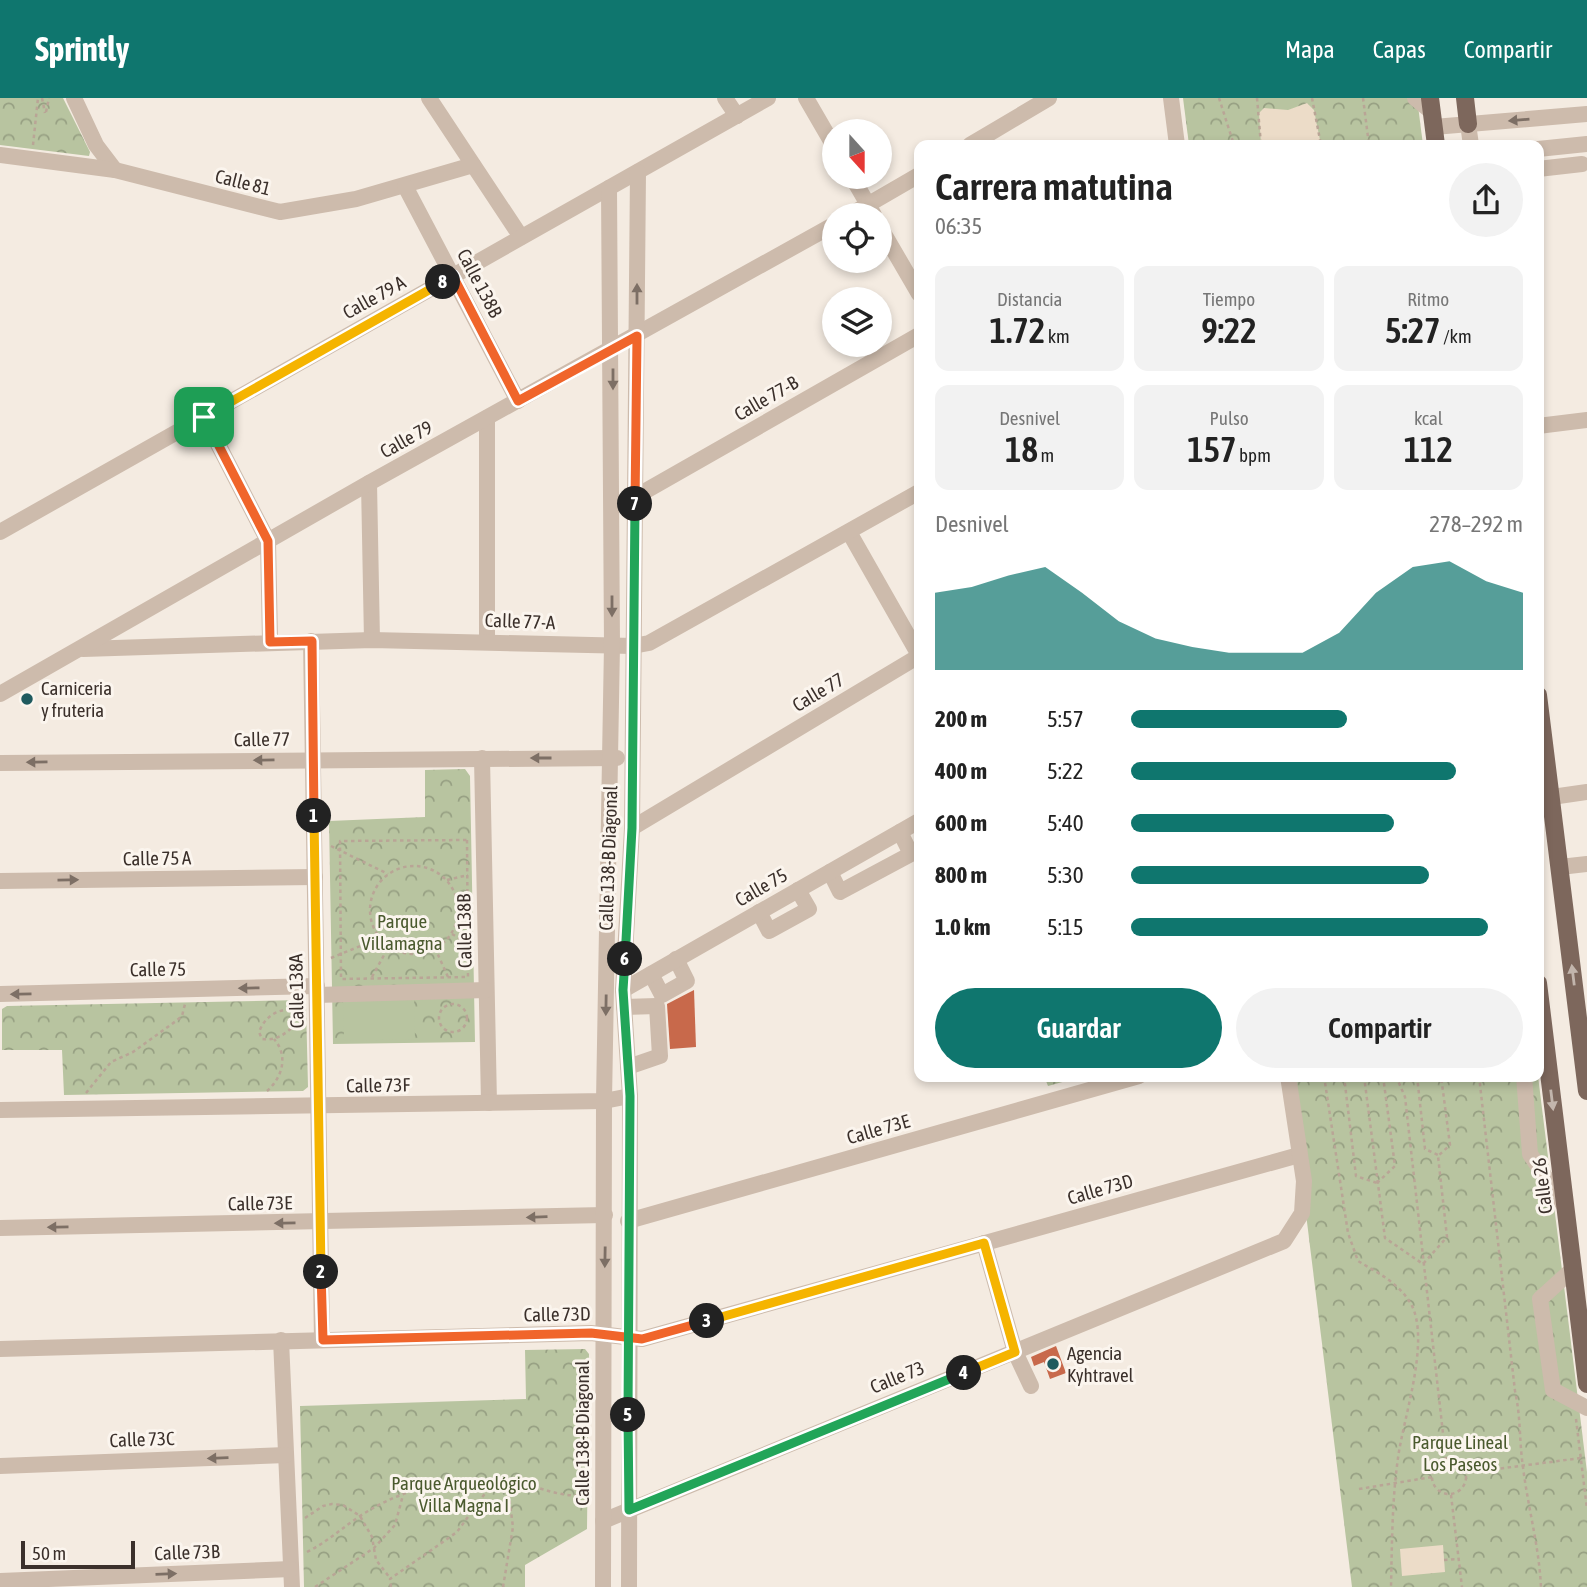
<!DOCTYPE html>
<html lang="es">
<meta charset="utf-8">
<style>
body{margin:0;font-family:"Asap Condensed",sans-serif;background:#f2f2f2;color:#222;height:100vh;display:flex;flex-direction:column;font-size:26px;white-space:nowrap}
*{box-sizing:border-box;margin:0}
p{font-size:23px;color:#767676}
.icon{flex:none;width:38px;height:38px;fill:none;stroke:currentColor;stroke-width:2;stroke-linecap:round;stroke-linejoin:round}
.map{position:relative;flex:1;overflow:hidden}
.side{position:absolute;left:914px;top:42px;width:630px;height:942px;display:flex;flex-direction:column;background:#fff;border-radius:14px;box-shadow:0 4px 10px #0003}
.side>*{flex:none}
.needle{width:46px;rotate:159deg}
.buttons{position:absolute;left:822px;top:21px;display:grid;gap:14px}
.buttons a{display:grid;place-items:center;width:70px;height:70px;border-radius:50%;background:#fff;box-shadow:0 4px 10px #0003;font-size:35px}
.scale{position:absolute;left:21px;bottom:18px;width:114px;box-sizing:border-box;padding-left:7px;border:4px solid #3b302b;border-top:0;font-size:19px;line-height:24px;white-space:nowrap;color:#3b302b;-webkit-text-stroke:5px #fbf5ee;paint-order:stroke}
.pin{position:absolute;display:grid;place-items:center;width:60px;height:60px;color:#fff;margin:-30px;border-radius:14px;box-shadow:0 4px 10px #0006}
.km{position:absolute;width:35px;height:35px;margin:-18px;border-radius:50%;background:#222;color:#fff;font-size:19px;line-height:35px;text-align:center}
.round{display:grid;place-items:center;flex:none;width:74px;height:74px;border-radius:37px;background:#f2f2f2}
.headline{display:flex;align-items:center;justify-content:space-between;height:119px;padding:0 21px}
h1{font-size:38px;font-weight:600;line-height:52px}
.figures{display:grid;grid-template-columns:repeat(3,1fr);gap:10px;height:119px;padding:7px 21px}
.figures div{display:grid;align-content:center;border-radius:14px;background:#f2f2f2;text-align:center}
.figures b{font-size:35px;font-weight:600}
.figures small{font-size:19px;font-weight:400}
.figures p{font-size:19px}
.chart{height:196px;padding:14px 21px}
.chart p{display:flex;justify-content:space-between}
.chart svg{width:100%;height:126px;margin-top:7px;fill:#0f766e;opacity:.7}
.cta{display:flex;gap:14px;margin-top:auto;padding:14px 21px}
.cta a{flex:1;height:80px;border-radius:42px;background:#0f766e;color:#fff;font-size:28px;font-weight:600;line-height:80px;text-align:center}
.cta a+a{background:#f2f2f2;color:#222}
ul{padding:0 21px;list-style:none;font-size:23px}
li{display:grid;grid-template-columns:112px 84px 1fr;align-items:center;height:52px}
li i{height:18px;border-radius:9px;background:#0f766e}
header{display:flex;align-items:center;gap:42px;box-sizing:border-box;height:98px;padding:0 35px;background:#0f766e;color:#fff}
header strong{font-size:33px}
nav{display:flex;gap:38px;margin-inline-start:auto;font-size:24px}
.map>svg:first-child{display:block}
.park{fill:url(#park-crowns)}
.pitch{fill:#b8c4a0}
.plaza{fill:#ecdcc8}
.building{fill:#c8694b}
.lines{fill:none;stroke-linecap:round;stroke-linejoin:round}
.path{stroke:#b9a596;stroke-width:2.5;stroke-dasharray:3.5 3.5;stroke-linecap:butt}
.minor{stroke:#cdbbac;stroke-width:16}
.major{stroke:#7d675c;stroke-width:18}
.oneway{fill:#7d6f65}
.oneway2{fill:#c2b5ac}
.split-1-casing{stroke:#fff;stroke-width:14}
.split-2-casing{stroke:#fff;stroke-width:14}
.split-3-casing{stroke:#fff;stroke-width:14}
.split-4-casing{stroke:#fff;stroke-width:14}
.split-5-casing{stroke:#fff;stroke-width:14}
.split-6-casing{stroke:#fff;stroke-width:14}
.split-7-casing{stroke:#fff;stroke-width:14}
.split-8-casing{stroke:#fff;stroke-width:14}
.split-9-casing{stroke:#fff;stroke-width:14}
.split-1{stroke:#f0652b;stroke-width:9}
.split-2{stroke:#f5b400;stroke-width:9}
.split-3{stroke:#f0652b;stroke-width:9}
.split-4{stroke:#f5b400;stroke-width:9}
.split-5{stroke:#22a559;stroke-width:9}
.split-6{stroke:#22a559;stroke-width:9}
.split-7{stroke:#22a559;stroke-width:9}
.split-8{stroke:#f0652b;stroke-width:9}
.split-9{stroke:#f5b400;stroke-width:9}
.poi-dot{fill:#1f5a5e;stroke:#fbf5ee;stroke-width:2.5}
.labels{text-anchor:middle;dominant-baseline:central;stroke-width:6;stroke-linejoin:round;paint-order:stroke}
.street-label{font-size:19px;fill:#3b302b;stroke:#fbf5ee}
.poi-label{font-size:19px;fill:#3b302b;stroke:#fbf5ee;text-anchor:start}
.park-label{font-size:19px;fill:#4a5a2e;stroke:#fbf5ee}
</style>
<header>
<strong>Sprintly</strong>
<nav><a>Mapa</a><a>Capas</a><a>Compartir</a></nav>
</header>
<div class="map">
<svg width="1587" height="1489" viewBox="0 0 1587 1489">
<defs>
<pattern id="park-crowns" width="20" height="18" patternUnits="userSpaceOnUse" patternTransform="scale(1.75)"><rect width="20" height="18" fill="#b8c4a0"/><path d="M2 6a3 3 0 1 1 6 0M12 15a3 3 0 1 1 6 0" fill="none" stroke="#97a083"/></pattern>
</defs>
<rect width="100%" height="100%" fill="#f4ebe1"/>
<g class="park">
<polygon points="0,0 63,0 90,54 89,58 0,47"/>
<polygon points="1183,0 1417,0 1423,47 1189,47"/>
<polygon points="465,671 470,678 475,944 333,946 329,723 425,719 425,672"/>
<polygon points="302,902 306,907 308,989 303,993 64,997 62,952 2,952 2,911 7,908"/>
<polygon points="1044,978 1084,978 1048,988"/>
<polygon points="1289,978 1538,978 1587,1374 1587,1489 1352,1489"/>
<polygon points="585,1251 589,1256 587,1431 525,1467 525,1489 304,1489 300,1308 526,1301 525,1252"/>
</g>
<polygon class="pitch" points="414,898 415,941 344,943 343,900"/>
<g class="plaza">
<polygon points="1307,5 1314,12 1321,47 1261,47 1259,15 1264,10 1288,12"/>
<polygon points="1443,1447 1445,1474 1402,1478 1400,1451"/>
</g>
<g class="building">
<polygon points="694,892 696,949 670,951 667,906"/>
<polygon points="1056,1248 1066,1275 1050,1281 1044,1264 1034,1268 1031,1259"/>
</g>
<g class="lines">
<g class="path">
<polyline points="42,0 45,15"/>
<polyline points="1219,0 1234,47"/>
<polyline points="1257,0 1261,47"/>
<polyline points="1312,0 1321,47"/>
<polyline points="1363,0 1369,47"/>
<polyline points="46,14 49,0"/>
<polyline points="33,47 38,0"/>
<polygon points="467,742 468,879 341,881 340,743"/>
<polyline points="331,748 388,776"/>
<circle cx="414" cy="812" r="44"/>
<polyline points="447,782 468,777"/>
<polyline points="452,836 467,845"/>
<polyline points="435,850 448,879"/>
<polyline points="331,860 380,840"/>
<polyline points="372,879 389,848"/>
<circle cx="453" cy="920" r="14"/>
<path d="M297,912C279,909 265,918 259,934L262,941C277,943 285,936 296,926L297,912L301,909"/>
<path d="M1324,978L1348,1135L1358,1163C1378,1175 1399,1185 1411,1206C1431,1242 1403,1321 1398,1360C1392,1402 1392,1446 1391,1489"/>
<polyline points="1344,978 1356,1078 1377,1085"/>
<polyline points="1364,978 1385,1140 1423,1166 1447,1139 1438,1058 1450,1047 1441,978"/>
<polyline points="1396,978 1405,999 1446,1362"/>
<polyline points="1417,978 1425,1051 1438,1057"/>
<path d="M1479,978L1515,1293C1521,1320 1519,1342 1523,1369C1528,1410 1539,1448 1541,1489"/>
<path d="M267,993C282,980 289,958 274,941"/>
<polyline points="86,995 111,964 133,954 176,923 182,918 185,906"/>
<polyline points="1377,1085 1395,1068 1383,978"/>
<polyline points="1576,1321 1587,1411"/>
<circle cx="1449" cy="1379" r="17"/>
<polyline points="1466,1375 1581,1360"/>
<polyline points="1359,1391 1432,1379"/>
<polyline points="1451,1397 1462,1489"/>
<polyline points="305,1420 323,1408 332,1406 343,1407 360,1418 372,1439 376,1462 390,1480"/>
<path d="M307,1454C327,1444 342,1430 360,1418C408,1387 448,1382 504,1383C533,1384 556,1401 587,1397"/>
<polyline points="1444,1462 1458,1461"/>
<polyline points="315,1489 374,1450 395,1427 403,1397"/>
<polyline points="391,1489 390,1481 457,1434 494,1383"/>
<polyline points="503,1489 513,1429 507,1383"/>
</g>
<g class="minor">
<polyline points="74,0 96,47 115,72"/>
<polyline points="429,0 521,139"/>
<polyline points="725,0 737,18"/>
<polyline points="806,0 835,50"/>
<polyline points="1171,0 1177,47"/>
<polyline points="1415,0 1432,14"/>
<polyline points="1468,26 1471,47"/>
<polyline points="1434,29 1587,16"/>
<polyline points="970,47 1049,0"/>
<polyline points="1538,51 1587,46"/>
<polyline points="0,57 115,72 280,114 356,101 473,67"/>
<polyline points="1538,71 1582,66"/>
<polyline points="852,79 874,117"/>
<polyline points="405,88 518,303"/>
<polyline points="850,117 919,77"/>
<polyline points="880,129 919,196"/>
<polyline points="204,319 268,443 270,543"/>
<polyline points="1538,328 1587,322"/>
<polyline points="369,385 372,542"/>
<polyline points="635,399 919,237"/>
<polyline points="0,434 768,0"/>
<polyline points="849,434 919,557"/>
<polyline points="311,543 322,1242"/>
<polyline points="487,543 487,320"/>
<polyline points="83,551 372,542 633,548 649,545 919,394"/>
<polyline points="0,596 369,385 835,126"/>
<polyline points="482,660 489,1005"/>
<polyline points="0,665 617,660"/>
<polyline points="1538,701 1587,694"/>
<polyline points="632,730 919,558"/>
<polyline points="1560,769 1587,766"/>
<polyline points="830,774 840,794 911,756 900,734"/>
<polyline points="0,783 315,779"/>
<polyline points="759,814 769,833 809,811 798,792"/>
<polyline points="651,876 662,897 687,883 676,861"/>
<polyline points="623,892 919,723"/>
<polyline points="0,896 317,888"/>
<polyline points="317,897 486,892"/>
<polyline points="624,909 657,908 660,958 628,969"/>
<polyline points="1524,978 1530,1056 1565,1109"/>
<polyline points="0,1012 604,1003 630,998"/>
<polyline points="628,1123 1139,978"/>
<polyline points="0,1130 605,1117"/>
<polyline points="984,1145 1015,1254 1031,1288"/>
<polyline points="1573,1171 1540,1201 1553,1292 1587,1310"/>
<polyline points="281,1242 292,1489"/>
<polyline points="0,1251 591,1235 642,1241 1299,1057"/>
<polyline points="0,1368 286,1357"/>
<polyline points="603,1423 1284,1143 1302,1115 1304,1083 1288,978"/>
<polyline points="0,1483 291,1471"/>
<polyline points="603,1489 604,1003 612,547 609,90"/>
<polyline points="629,1489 630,998 623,892 632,730 638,74"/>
</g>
<g class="major">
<polyline points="1430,0 1436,47"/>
<polyline points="1465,0 1468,26"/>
<polyline points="1538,597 1587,993"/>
<polyline points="1538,885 1587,1286"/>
</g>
</g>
<defs><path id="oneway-solid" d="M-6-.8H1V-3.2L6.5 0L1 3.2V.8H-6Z" transform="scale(1.75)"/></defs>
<g class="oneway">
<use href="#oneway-solid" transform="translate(1519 22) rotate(175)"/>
<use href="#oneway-solid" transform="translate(637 196) rotate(-90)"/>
<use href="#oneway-solid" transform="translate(613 281) rotate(90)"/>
<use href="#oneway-solid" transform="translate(612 508) rotate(90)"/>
<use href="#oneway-solid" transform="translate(541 660) rotate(180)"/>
<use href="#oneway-solid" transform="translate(264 662) rotate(179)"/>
<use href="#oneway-solid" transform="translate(37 664) rotate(179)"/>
<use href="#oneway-solid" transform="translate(68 782) rotate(-1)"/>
<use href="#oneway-solid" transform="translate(249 890) rotate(179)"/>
<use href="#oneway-solid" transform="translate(21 896) rotate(179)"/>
<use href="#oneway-solid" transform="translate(606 907) rotate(91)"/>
<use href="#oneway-solid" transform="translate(537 1119) rotate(178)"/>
<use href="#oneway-solid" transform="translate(285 1125) rotate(179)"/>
<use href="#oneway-solid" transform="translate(58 1129) rotate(179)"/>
<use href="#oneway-solid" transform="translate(605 1159) rotate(91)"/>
<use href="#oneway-solid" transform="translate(218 1360) rotate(178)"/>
<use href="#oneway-solid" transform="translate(166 1476) rotate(-2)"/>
</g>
<g class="oneway2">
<use href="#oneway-solid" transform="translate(1573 877) rotate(-97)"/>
<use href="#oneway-solid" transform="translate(1552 1002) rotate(83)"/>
</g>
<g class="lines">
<g class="split-1-casing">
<polyline id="split-1" points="204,319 268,443 270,544 312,543 314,718"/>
</g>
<g class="split-2-casing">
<polyline id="split-2" points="314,718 321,1174"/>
</g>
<g class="split-3-casing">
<polyline id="split-3" points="321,1174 323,1242 591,1235 642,1241 707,1223"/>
</g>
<g class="split-4-casing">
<polyline id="split-4" points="707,1223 984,1145 1015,1254 964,1275"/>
</g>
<g class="split-5-casing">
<polyline id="split-5" points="628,1317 629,1412 964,1275"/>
</g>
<g class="split-6-casing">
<polyline id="split-6" points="625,861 623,892 630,998 628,1317"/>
</g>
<g class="split-7-casing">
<polyline id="split-7" points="625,861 632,730 635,406"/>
</g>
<g class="split-8-casing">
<polyline id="split-8" points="443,184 453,178 518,303 637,238 635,406"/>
</g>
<g class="split-9-casing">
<polyline id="split-9" points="204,319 443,184"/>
</g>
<use href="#split-1" class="split-1"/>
<use href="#split-2" class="split-2"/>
<use href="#split-3" class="split-3"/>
<use href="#split-4" class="split-4"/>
<use href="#split-5" class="split-5"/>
<use href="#split-6" class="split-6"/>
<use href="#split-7" class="split-7"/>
<use href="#split-8" class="split-8"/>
<use href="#split-9" class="split-9"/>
</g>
<g class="poi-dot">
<circle cx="27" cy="601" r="7"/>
<circle cx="1053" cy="1266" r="7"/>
</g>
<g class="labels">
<g class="street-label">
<text transform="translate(243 84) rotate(14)">Calle 81</text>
<text transform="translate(480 185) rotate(62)">Calle 138B</text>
<text transform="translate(374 199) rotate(-29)">Calle 79 A</text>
<text transform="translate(766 300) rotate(-30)">Calle 77-B</text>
<text transform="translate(406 341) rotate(-29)">Calle 79</text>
<text transform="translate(520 523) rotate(2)">Calle 77-A</text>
<text transform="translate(818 594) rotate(-31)">Calle 77</text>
<text transform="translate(262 641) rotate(-1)">Calle 77</text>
<text transform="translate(157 760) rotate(-1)">Calle 75 A</text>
<text transform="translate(608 760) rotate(-88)">Calle 138-B Diagonal</text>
<text transform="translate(761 789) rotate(-30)">Calle 75</text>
<text transform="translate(464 833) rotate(-91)">Calle 138B</text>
<text transform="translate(158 871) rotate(-1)">Calle 75</text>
<text transform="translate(296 893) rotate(-91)">Calle 138A</text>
<text transform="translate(378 987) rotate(-1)">Calle 73F</text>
<text transform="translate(878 1031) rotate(-16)">Calle 73E</text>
<text transform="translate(1542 1088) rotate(-97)">Calle 26</text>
<text transform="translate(1100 1091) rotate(-16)">Calle 73D</text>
<text transform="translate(260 1105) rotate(-1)">Calle 73E</text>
<text transform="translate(557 1216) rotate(-1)">Calle 73D</text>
<text transform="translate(897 1279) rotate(-22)">Calle 73</text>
<text transform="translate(582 1335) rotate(-90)">Calle 138-B Diagonal</text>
<text transform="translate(142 1341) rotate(-2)">Calle 73C</text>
<text transform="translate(187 1454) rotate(-2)">Calle 73B</text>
</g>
<g class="poi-label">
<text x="41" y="590">Carniceria<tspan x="41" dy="22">y fruteria</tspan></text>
<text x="1067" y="1255">Agencia<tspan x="1067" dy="22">Kyhtravel</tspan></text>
</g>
<g class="park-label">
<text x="402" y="823">Parque<tspan x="402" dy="22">Villamagna</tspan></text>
<text x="1460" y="1344">Parque Lineal<tspan x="1460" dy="22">Los Paseos</tspan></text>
<text x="464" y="1385">Parque Arqueológico<tspan x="464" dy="22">Villa Magna I</tspan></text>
</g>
</g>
</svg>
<div class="buttons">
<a><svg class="needle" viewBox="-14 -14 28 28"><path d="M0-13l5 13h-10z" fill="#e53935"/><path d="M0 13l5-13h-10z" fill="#767676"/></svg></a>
<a><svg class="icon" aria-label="locate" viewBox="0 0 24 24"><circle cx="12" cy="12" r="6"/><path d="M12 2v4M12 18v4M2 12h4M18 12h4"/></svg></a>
<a><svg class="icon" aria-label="layers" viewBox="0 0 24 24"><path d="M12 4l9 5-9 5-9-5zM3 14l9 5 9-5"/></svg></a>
</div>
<div class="scale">50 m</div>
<div class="pin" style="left:204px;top:319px;background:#1e9e55"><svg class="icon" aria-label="arrive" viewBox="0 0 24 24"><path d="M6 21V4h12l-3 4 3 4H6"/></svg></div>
<b class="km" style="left:314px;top:718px">1</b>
<b class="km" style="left:321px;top:1174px">2</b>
<b class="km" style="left:707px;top:1223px">3</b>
<b class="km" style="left:964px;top:1275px">4</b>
<b class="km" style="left:628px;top:1317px">5</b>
<b class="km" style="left:625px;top:861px">6</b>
<b class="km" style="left:635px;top:406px">7</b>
<b class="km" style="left:443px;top:184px">8</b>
<section class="side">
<div class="headline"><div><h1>Carrera matutina</h1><p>06:35</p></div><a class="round"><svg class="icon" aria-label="share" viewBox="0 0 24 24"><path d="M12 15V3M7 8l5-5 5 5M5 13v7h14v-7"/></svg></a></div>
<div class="figures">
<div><p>Distancia</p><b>1.72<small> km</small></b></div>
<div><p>Tiempo</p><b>9:22</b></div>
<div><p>Ritmo</p><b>5:27<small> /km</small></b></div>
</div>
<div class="figures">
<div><p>Desnivel</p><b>18<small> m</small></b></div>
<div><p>Pulso</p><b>157<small> bpm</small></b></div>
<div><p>kcal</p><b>112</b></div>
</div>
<div class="chart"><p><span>Desnivel</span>278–292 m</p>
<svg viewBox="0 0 160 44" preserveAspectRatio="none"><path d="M0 44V17L10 15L20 11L30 8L40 17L50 27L60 33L70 36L80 38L90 38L100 38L110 31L120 17L130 8L140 6L150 13L160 17V44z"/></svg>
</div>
<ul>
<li><b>200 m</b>5:57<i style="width:55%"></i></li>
<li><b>400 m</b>5:22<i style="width:83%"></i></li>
<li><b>600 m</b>5:40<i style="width:67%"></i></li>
<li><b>800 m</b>5:30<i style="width:76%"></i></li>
<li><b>1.0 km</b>5:15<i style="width:91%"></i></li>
</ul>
<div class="cta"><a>Guardar</a><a>Compartir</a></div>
</section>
</div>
